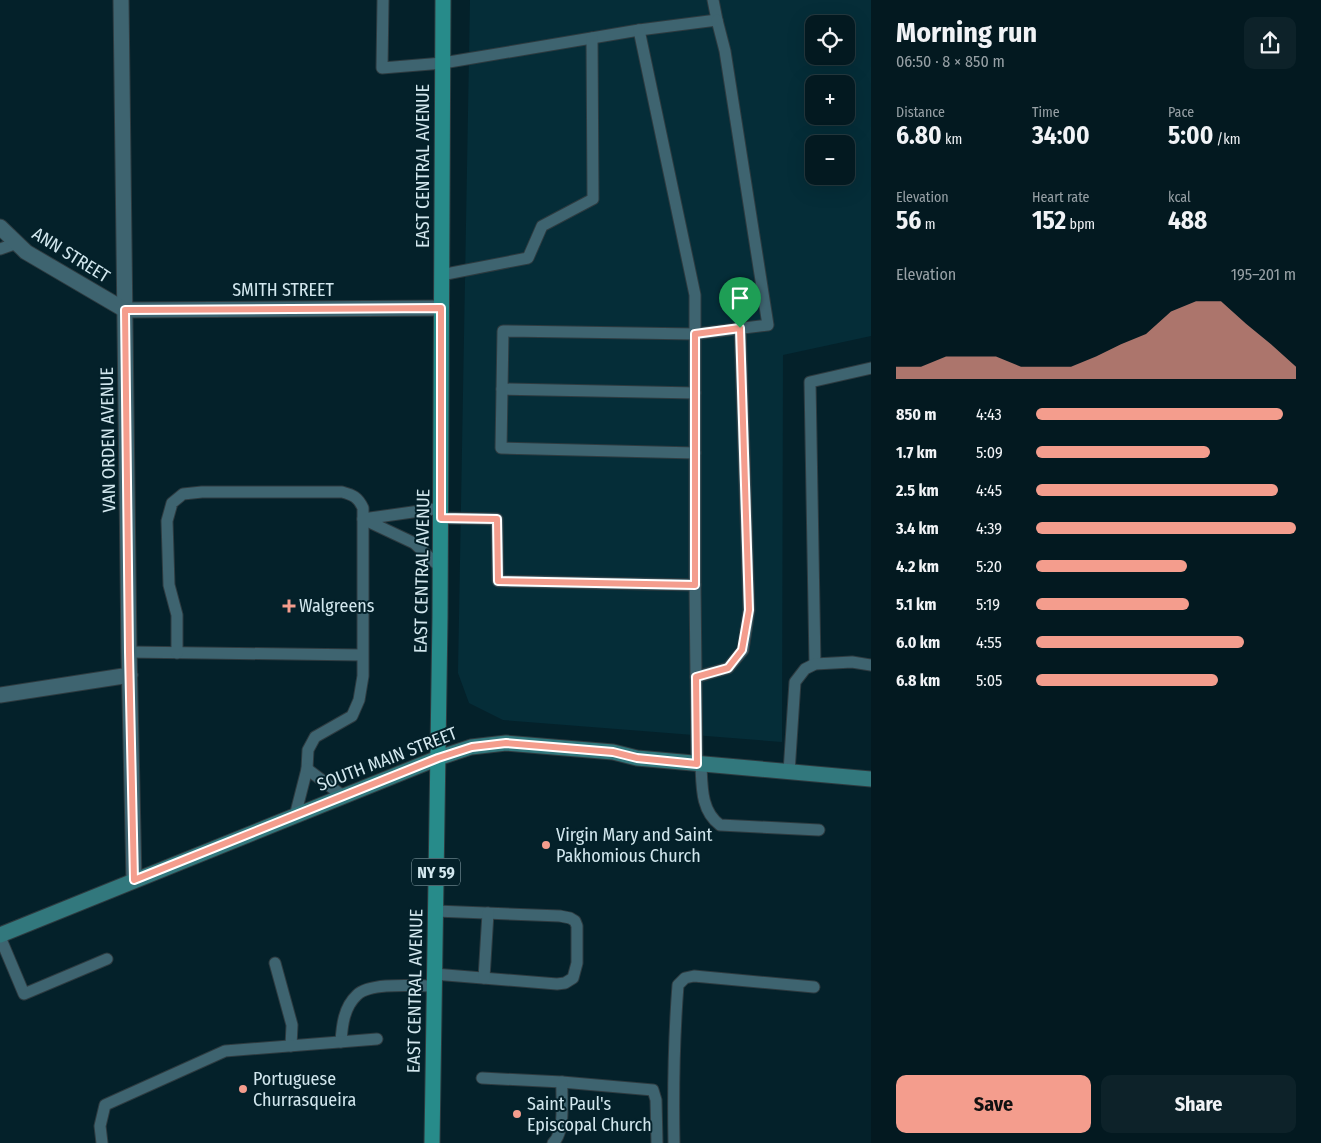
<!DOCTYPE html>
<meta charset="utf-8">
<style>
body{margin:0;font-family:"Fira Sans Condensed",sans-serif;background:#0d2229;color:#f1f3f6;height:100vh;display:flex;flex-direction:column;font-size:19px;white-space:nowrap}
*{box-sizing:border-box;margin:0}
p{font-size:16px;color:#97a0a5}
.icon{flex:none;width:28px;height:28px;fill:none;stroke:currentColor;stroke-width:2;stroke-linecap:round;stroke-linejoin:round}
.map{position:relative;flex:1;overflow:hidden}
.sheet{display:flex;flex-direction:column;background:#031920;width:450px}
.sheet>*{flex:none}
.tools{position:absolute;left:805px;top:15px;display:grid;gap:10px}
.tools a{display:grid;place-items:center;width:50px;height:50px;border-radius:10px;background:#031920;box-shadow:0 5px 20px #0002,0 0 0 1px #24383e;font-size:25px}
.pin{position:absolute;display:grid;place-items:center;width:42px;height:42px;color:#fff;margin:-51px -21px;border-radius:50% 50% 50% 0;rotate:-45deg;box-shadow:0 0 5px #0007}
.pin .icon{rotate:45deg}
.round{display:grid;place-items:center;flex:none;width:52px;height:52px;border-radius:10px;background:#0d2229}
.head{display:flex;align-items:center;justify-content:space-between;height:85px;padding:0 25px}
h1{font-size:28px;font-weight:700;line-height:38px}
.metrics{display:grid;grid-template-columns:repeat(3,1fr);gap:8px;height:85px;padding:5px 25px}
.metrics div{display:grid;align-content:center}
.metrics b{font-size:25px;font-weight:700}
.metrics small{font-size:14px;font-weight:400}
.metrics p{font-size:14px}
.chart{height:140px;padding:10px 25px}
.chart p{display:flex;justify-content:space-between}
.chart svg{width:100%;height:90px;margin-top:5px;fill:#f49d8d;opacity:.7}
.action{display:flex;gap:10px;margin-top:auto;padding:10px 25px}
.action a{flex:1;height:58px;border-radius:10px;background:#f49d8d;color:#111;font-size:20px;font-weight:700;line-height:58px;text-align:center}
.action a+a{background:#0d2229;color:#f1f3f6}
ul{padding:0 25px;list-style:none;font-size:16px}
li{display:grid;grid-template-columns:80px 60px 1fr;align-items:center;height:38px}
li i{height:12px;border-radius:6px;background:#f49d8d}
main{display:flex;flex:1;min-height:0}
.map>svg:first-child{display:block}
.built{fill:#052d38;fill-rule:evenodd}
.lines{fill:none;stroke-linecap:round;stroke-linejoin:round}
.service-casing{stroke:#2e3b40;stroke-width:13}
.minor-casing{stroke:#2e3b40;stroke-width:17}
.secondary-casing{stroke:#2e3b40;stroke-width:17}
.primary-casing{stroke:#2e3b40;stroke-width:17}
.service{stroke:#3e6470;stroke-width:11}
.minor{stroke:#3e6470;stroke-width:15}
.secondary{stroke:#32787d;stroke-width:15}
.primary{stroke:#278b8a;stroke-width:15}
.route-casing{stroke:#fff;stroke-width:10}
.route{stroke:#f49d8d;stroke-width:6}
.poi-dot{fill:#f49d8d;stroke:#04212a;stroke-width:2}
.labels{text-anchor:middle;dominant-baseline:central;stroke-width:4;stroke-linejoin:round;paint-order:stroke}
.shield{fill:#04212a;stroke:#94acb3;stroke-width:1}
.shield-label{font-size:16px;font-weight:bold;fill:#d2e7ee}
.street-label{font-size:18px;fill:#d2e7ee;stroke:#04212a}
.poi-label{font-size:18px;fill:#d2e7ee;stroke:#04212a;text-anchor:start}
</style>
<main>
<div class="map">
<svg width="871" height="1143" viewBox="0 0 871 1143">
<rect width="100%" height="100%" fill="#04212a"/>
<path class="built" d="M470,0H871V336L783,355L782,742L503,720L469,703L458,673ZM814,24H846V56H814ZM814,84H846V116H814ZM814,144H846V176H814Z"/>
<g class="lines">
<g class="service-casing">
<g id="service">
<polyline points="383,0 382,68 443,63 639,30 717,20 713,0"/>
<polyline points="639,30 695,295 695,585 697,764"/>
<polyline points="0,249 17,243"/>
<polyline points="441,275 528,258 542,226 593,199 592,38"/>
<polyline points="502,389 695,393"/>
<polyline points="695,453 501,448 503,331 695,334 768,325 725,51 717,20"/>
<polyline points="441,518 497,519 498,581 695,585"/>
<polyline points="441,568 414,543 363,519 441,508"/>
<polyline points="129,652 362,655"/>
<path d="M177,653V615L169,585L167,521L172,503L183,494L202,492H342C353,495 358,497 363,508V676L359,700L352,716L315,737L308,750L307,769L295,816"/>
<polyline points="815,664 810,382 871,368"/>
<polyline points="696,677 728,668 743,650 749,610 740,328"/>
<path d="M701,765C702,787 701,811 720,825L819,830"/>
<polyline points="307,769 343,796"/>
<polyline points="789,772 795,682 805,669 815,664 852,662 871,665"/>
<polyline points="0,937 24,994 107,959"/>
<polyline points="275,963 292,1025 291,1046"/>
<polyline points="434,974 557,984 565,983 573,978 577,963 577,926 575,921 570,918 560,916 436,911"/>
<polyline points="484,978 488,913"/>
<path d="M341,1042C342,1025 344,1007 357,995C370,982 416,986 434,986"/>
<polyline points="482,1078 562,1082 653,1090 656,1100 657,1143"/>
<polyline points="102,1143 100,1126 105,1105 225,1051 377,1039"/>
<path d="M553,1143C566,1131 561,1099 562,1082"/>
<path d="M674,1143C673,1090 674,1037 678,985L685,978L694,976L814,987"/>
</g>
</g>
<g class="minor-casing">
<g id="minor">
<polyline points="121,0 129,652 134,880"/>
<polyline points="0,227 26,252 125,310 441,308"/>
<polyline points="0,695 130,675"/>
</g>
</g>
<g class="secondary-casing">
<polyline id="secondary" points="0,935 438,758 471,747 506,743 613,752 637,758 871,779"/>
</g>
<g class="primary-casing">
<polyline id="primary" points="432,1143 440,617 443,0"/>
</g>
<use href="#service" class="service"/>
<use href="#minor" class="minor"/>
<use href="#secondary" class="secondary"/>
<use href="#primary" class="primary"/>
</g>
<g class="lines">
<g class="route-casing">
<polygon id="route" points="441,308 441,518 497,519 498,581 695,585 695,334 740,328 749,610 742,650 728,668 696,677 697,764 637,758 613,752 506,743 472,747 438,758 134,880 129,652 125,310"/>
</g>
<use href="#route" class="route"/>
</g>
<g class="poi-dot">
<path d="M286.5 598.5h5v5h5v5h-5v5h-5v-5h-5v-5h5z"/>
<circle cx="546" cy="845" r="5"/>
<circle cx="243" cy="1089" r="5"/>
<circle cx="517" cy="1114" r="5"/>
</g>
<g class="labels">
<rect class="shield" x="412" y="858.5" width="48" height="27" rx="4"/>
<g class="shield-label">
<text x="436" y="872">NY 59</text>
</g>
<g class="street-label">
<text transform="translate(423 166) rotate(-90)">EAST CENTRAL AVENUE</text>
<text transform="translate(71 255) rotate(32)">ANN STREET</text>
<text x="283" y="290">SMITH STREET</text>
<text transform="translate(108 440) rotate(-91)">VAN ORDEN AVENUE</text>
<text transform="translate(422 571) rotate(-89)">EAST CENTRAL AVENUE</text>
<text transform="translate(387 759) rotate(-21)">SOUTH MAIN STREET</text>
<text transform="translate(415 991) rotate(-89)">EAST CENTRAL AVENUE</text>
</g>
<g class="poi-label">
<text x="299" y="606">Walgreens</text>
<text x="556" y="835">Virgin Mary and Saint<tspan x="556" dy="21">Pakhomious Church</tspan></text>
<text x="253" y="1079">Portuguese<tspan x="253" dy="21">Churrasqueira</tspan></text>
<text x="527" y="1104">Saint Paul's<tspan x="527" dy="21">Episcopal Church</tspan></text>
</g>
</g>
</svg>
<div class="tools">
<a><svg class="icon" aria-label="locate" viewBox="0 0 24 24"><circle cx="12" cy="12" r="6"/><path d="M12 2v4M12 18v4M2 12h4M18 12h4"/></svg></a>
<a>+</a>
<a>−</a>
</div>
<div class="pin" style="left:740px;top:328px;background:#1e9e55"><svg class="icon" aria-label="arrive" viewBox="0 0 24 24"><path d="M6 21V4h12l-3 4 3 4H6"/></svg></div>
</div>
<section class="sheet">
<div class="head"><div><h1>Morning run</h1><p>06:50 · 8 × 850 m</p></div><a class="round"><svg class="icon" aria-label="share" viewBox="0 0 24 24"><path d="M12 15V3M7 8l5-5 5 5M5 13v7h14v-7"/></svg></a></div>
<div class="metrics">
<div><p>Distance</p><b>6.80<small> km</small></b></div>
<div><p>Time</p><b>34:00</b></div>
<div><p>Pace</p><b>5:00<small> /km</small></b></div>
</div>
<div class="metrics">
<div><p>Elevation</p><b>56<small> m</small></b></div>
<div><p>Heart rate</p><b>152<small> bpm</small></b></div>
<div><p>kcal</p><b>488</b></div>
</div>
<div class="chart"><p><span>Elevation</span>195–201 m</p>
<svg viewBox="0 0 160 44" preserveAspectRatio="none"><path d="M0 44V38L10 38L20 33L30 33L40 33L50 38L60 38L70 38L80 33L90 27L100 22L110 11L120 6L130 6L140 17L150 27L160 38V44z"/></svg>
</div>
<ul>
<li><b>850 m</b>4:43<i style="width:95%"></i></li>
<li><b>1.7 km</b>5:09<i style="width:67%"></i></li>
<li><b>2.5 km</b>4:45<i style="width:93%"></i></li>
<li><b>3.4 km</b>4:39<i style="width:100%"></i></li>
<li><b>4.2 km</b>5:20<i style="width:58%"></i></li>
<li><b>5.1 km</b>5:19<i style="width:59%"></i></li>
<li><b>6.0 km</b>4:55<i style="width:80%"></i></li>
<li><b>6.8 km</b>5:05<i style="width:70%"></i></li>
</ul>
<div class="action"><a>Save</a><a>Share</a></div>
</section>
</main>
